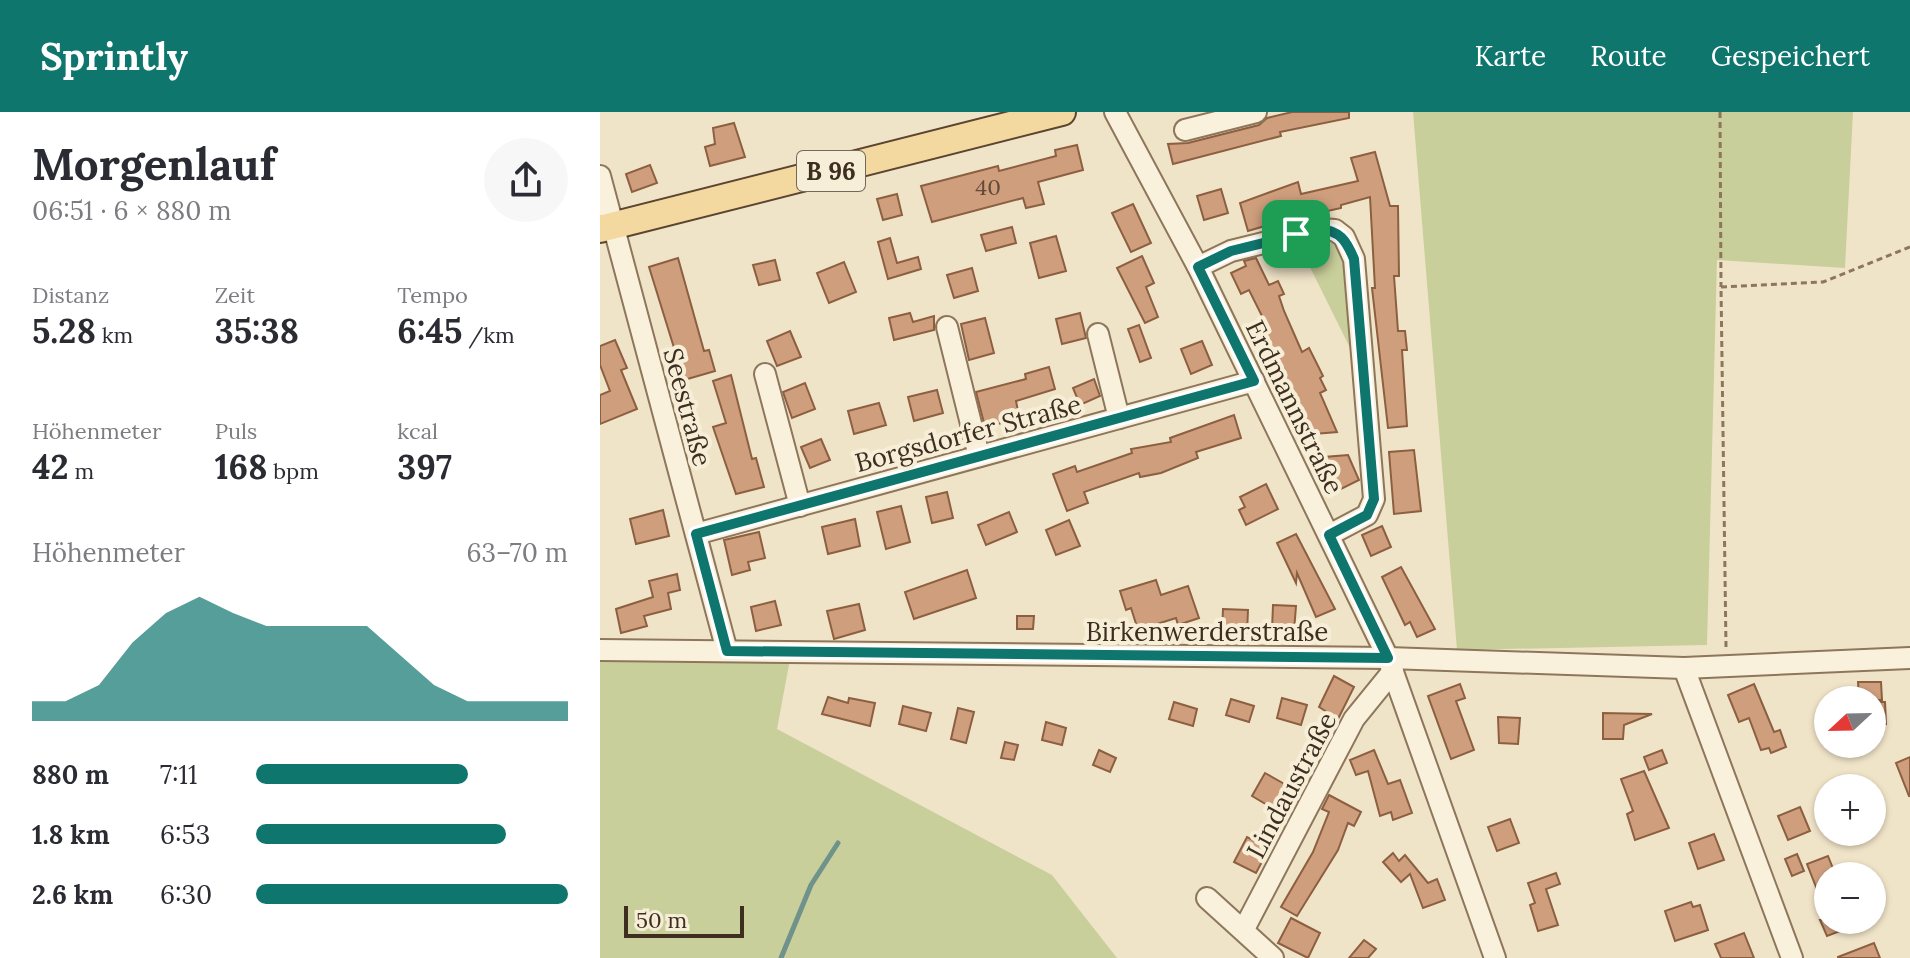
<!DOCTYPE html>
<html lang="de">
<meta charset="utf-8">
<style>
body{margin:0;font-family:Lora,serif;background:#f7f7f7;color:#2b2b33;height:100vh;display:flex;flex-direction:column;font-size:30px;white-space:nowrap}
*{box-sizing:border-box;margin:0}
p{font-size:26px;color:#7c7c81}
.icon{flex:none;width:44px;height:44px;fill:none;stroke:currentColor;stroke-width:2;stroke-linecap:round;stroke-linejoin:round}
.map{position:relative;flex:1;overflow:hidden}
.details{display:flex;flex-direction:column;background:#fff;width:600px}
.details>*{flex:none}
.needle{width:52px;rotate:248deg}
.buttons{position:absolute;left:1214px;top:574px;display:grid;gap:16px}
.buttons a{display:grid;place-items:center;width:72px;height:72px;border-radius:50%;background:#fff;box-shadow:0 2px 6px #0004;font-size:40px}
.scale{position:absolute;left:24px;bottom:20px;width:120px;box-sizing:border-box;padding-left:8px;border:4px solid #3d2e20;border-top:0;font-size:22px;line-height:28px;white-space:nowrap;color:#3d2e20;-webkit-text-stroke:6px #f7eed8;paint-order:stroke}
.pin{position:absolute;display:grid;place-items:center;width:68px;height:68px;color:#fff;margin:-34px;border-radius:16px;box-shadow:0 4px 12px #0006}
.round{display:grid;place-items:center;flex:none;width:84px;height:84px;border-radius:42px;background:#f7f7f7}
.head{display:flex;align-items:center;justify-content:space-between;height:136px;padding:0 32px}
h1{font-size:44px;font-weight:800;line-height:60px}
.metrics{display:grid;grid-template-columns:repeat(3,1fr);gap:12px;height:136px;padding:8px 32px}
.metrics div{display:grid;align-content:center}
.metrics b{font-size:34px;font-weight:800}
.metrics small{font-size:22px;font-weight:400}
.metrics p{font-size:22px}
.chart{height:224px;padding:16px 32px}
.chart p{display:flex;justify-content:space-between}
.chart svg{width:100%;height:144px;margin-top:8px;fill:#0f766e;opacity:.7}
ul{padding:0 32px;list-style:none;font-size:26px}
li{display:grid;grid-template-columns:128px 96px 1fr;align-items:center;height:60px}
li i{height:20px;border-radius:10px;background:#0f766e}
header{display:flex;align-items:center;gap:48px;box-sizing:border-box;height:112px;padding:0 40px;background:#0f766e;color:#fff}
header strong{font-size:38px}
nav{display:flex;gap:44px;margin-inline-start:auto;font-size:28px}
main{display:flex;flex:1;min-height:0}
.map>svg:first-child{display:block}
.green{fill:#c9cf9b}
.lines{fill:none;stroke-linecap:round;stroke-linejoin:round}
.stream{stroke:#6f938a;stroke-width:5}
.building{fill:#cf9f7d;stroke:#8d5f41;stroke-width:2}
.minor-casing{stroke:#8d765c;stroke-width:24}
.major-casing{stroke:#5b4430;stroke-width:30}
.path{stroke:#8d765c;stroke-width:3;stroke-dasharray:6 4;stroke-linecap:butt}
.minor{stroke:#faf1dc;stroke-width:20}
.major{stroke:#f3d9a0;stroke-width:26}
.route-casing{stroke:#fff;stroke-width:16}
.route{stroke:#0f766e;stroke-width:10}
.labels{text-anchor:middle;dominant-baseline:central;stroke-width:8;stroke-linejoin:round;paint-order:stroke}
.number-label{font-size:22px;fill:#624a37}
.shield{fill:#f7eed8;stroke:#756857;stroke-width:2}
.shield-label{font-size:24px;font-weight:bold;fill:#3d2e20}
.street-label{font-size:26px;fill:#3d2e20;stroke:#f7eed8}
</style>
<header>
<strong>Sprintly</strong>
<nav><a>Karte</a><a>Route</a><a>Gespeichert</a></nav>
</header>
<main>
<section class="details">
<div class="head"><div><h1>Morgenlauf</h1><p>06:51 · 6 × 880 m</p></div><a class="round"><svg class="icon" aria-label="share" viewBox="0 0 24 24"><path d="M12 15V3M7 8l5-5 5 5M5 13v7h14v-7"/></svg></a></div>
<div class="metrics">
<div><p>Distanz</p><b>5.28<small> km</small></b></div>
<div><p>Zeit</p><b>35:38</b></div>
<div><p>Tempo</p><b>6:45<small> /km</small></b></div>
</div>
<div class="metrics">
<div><p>Höhenmeter</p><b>42<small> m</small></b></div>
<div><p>Puls</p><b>168<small> bpm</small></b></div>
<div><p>kcal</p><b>397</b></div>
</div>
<div class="chart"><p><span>Höhenmeter</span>63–70 m</p>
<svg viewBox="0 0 160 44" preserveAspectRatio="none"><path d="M0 44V38L10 38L20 33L30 20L40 11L50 6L60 11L70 15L80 15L90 15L100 15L110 24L120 33L130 38L140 38L150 38L160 38V44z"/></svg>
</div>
<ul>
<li><b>880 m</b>7:11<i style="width:68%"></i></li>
<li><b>1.8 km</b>6:53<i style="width:80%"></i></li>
<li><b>2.6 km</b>6:30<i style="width:100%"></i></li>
</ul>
</section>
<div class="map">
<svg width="1310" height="846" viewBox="0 0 1310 846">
<rect width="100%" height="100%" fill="#f0e4c8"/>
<g class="green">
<polygon points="813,0 1253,0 1245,156 1117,148 1107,533 857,538"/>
<polygon points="724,124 743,135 758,252 697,129"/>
<polygon points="0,542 191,542 177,617 452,763 517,846 0,846"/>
</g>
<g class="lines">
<polyline class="stream" points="181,846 211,773 238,731"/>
</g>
<g class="building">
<polygon points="692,0 749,0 749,6 680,20 681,24 573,52 568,32 588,31 659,13 667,6"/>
<polygon points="134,11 145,45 110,54 105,35 115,32 113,16"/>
<polygon points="477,33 483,58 438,70 444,92 426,96 423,86 332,110 321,74 398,54 399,59 456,44 455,38"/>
<polygon points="775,40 790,94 798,94 799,164 794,164 798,219 805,219 807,238 802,238 807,314 788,316 772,176 775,176 770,85 741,93 741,96 723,100 722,97 648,119 640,91 698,70 701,82 758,69 751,46"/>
<polygon points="50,53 57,71 32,80 26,62"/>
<polygon points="621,77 628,101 604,108 597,84"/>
<polygon points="297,82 302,103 283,108 277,87"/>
<polygon points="533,92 551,131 531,140 512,101"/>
<polygon points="412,115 416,131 386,139 381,123"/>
<polygon points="456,124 466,159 439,166 430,131"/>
<polygon points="290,126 297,151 318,145 321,157 288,167 278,130"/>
<polygon points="542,144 554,171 546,175 558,205 545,211 517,156"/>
<polygon points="78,146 104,239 109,238 115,259 84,268 49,155"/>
<polygon points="656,146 669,173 678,169 684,182 679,184 684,199 702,240 709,236 723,264 720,266 726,278 720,281 737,320 714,322 661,217 667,214 649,178 641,182 631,161 646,154 644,149"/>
<polygon points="175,148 180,168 159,173 153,153"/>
<polygon points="244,150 256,180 229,191 217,161"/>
<polygon points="372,156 378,179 354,186 347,163"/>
<polygon points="310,201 313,210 334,204 334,218 294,228 289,206"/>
<polygon points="480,201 486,226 462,232 456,207"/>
<polygon points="385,206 394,241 369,248 361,212"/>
<polygon points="539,213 551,246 540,250 528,217"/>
<polygon points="190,219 201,245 177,254 167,229"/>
<polygon points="15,228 27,256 21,258 37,297 0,312 0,283 10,279 0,253 0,234"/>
<polygon points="602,229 612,253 591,262 581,237"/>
<polygon points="449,255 455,277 416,289 418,299 412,300 414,308 385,315 376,280 426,267 425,262"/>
<polygon points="131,263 152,347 156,346 164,375 136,382 113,315 126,311 113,269"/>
<polygon points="494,267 500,284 480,293 473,276"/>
<polygon points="205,271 215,297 192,306 183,280"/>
<polygon points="337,278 343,301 314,309 308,285"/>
<polygon points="279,291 286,313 254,322 248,299"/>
<polygon points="634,303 641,326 596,340 598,346 561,361 540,365 539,361 484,380 488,391 467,399 453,362 475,354 477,360 532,341 531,337 571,330 570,326"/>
<polygon points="221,327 230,348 210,356 201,335"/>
<polygon points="814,338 821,399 794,402 789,340"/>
<polygon points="748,343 759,368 739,378 724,345"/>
<polygon points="666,372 678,397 646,413 639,398 645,395 640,385"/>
<polygon points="347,380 353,406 332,411 326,385"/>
<polygon points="301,394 310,430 286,437 277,400"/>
<polygon points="63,398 69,424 36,432 30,407"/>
<polygon points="409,400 417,420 386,433 378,413"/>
<polygon points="255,407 260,434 228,442 222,415"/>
<polygon points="469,408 480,434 456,443 446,418"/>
<polygon points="782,414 791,435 771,444 762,423"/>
<polygon points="159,420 165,446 148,450 150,458 132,463 124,428"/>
<polygon points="696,422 735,497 716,505 697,461 696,471 677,431"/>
<polygon points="801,455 835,517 817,525 810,510 805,513 782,465"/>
<polygon points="367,458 376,486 314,507 305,480"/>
<polygon points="77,462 80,478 68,481 71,497 44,504 47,514 21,521 16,497 53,485 49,469"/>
<polygon points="556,468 561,483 588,474 599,506 578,513 576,506 538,518 531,496 526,498 520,479"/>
<polygon points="175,489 181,513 156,519 151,495"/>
<polygon points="259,492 265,518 234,527 227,499"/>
<polygon points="673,493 696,494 694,519 672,518"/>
<polygon points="623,497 648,498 647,521 622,520"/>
<polygon points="417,504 434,504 433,517 417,517"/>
<polygon points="734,564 754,575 738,607 719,595"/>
<polygon points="1258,570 1281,570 1282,588 1259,588"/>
<polygon points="860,572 865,586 856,589 874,638 851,647 828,584"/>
<polygon points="1154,572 1174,620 1180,618 1186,635 1171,641 1169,636 1161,638 1149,606 1139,610 1128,583"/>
<polygon points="228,585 248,591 249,586 275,591 270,614 222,602"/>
<polygon points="682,586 707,593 701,613 677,606"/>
<polygon points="631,587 654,594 649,610 626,603"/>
<polygon points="574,590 597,597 593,614 569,607"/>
<polygon points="1272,590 1285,590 1286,612 1272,613"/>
<polygon points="303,594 331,601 326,619 299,612"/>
<polygon points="358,596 374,600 366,631 351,627"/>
<polygon points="1003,601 1052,602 1024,613 1023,627 1003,627"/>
<polygon points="898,605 920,606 918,632 899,631"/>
<polygon points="446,610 466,616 462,633 442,628"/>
<polygon points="405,630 418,633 414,648 401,646"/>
<polygon points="499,638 516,646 510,660 493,653"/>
<polygon points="774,638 788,672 800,668 812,701 793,708 791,700 780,704 768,659 756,663 750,648"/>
<polygon points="1062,638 1067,651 1049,658 1044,645"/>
<polygon points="1310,645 1310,684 1309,684 1296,651"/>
<polygon points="1044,659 1069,716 1035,728 1027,702 1033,699 1021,667"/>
<polygon points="665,661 688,674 674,697 652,684"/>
<polygon points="729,683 761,700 754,714 748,711 738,738 697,804 681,795 713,740 729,700 722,697"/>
<polygon points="1200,695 1210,719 1188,728 1178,704"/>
<polygon points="910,707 919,731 897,739 888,715"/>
<polygon points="658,722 669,728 666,733 670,735 656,761 634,750 647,725 655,729"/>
<polygon points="1114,722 1124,748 1098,757 1089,731"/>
<polygon points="793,741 799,749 805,743 828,771 837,767 845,788 823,796 810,762 801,770 783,750"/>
<polygon points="1197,742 1204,759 1192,764 1185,747"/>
<polygon points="1228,744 1236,764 1228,764 1227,803 1207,752"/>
<polygon points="956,761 960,772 946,777 958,813 938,819 930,793 935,791 928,771"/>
<polygon points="1091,790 1093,795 1100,793 1108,818 1075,829 1065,799"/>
<polygon points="691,806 720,821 708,846 678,831"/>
<polygon points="1220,808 1266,808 1266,809 1227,824"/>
<polygon points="1144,821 1154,846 1121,846 1115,832"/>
<polygon points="764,828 776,837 768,846 749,846"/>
<polygon points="1274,831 1280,846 1238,846 1238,845"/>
</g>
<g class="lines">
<g class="minor-casing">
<g id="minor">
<polyline points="515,0 598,155 788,546 895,846"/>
<polyline points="585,18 656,0"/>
<polyline points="0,64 127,539"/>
<polyline points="598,155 631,139 720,117 735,118 744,125 754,147 774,387 767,403 729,423"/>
<polyline points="347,215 379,344"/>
<polyline points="498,222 519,306"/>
<polyline points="165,262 200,394"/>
<polyline points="96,422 654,269"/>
<polyline points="0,538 788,546 1084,556 1310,546"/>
<polyline points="1084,556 1192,846"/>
<polyline points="607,786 673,846"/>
<polyline points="644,817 754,607 793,559"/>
</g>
</g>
<g class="major-casing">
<polyline id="major" points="0,117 462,0"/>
</g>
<g class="path">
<polyline points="1120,0 1121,175"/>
<polyline points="1126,535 1121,175 1223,170 1310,135"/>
</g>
<use href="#minor" class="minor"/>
<use href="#major" class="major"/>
</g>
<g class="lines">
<g class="route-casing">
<path id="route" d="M720,117C740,119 746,128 754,147L774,387L767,403L729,423L788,546L127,539L96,422L654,269L598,155L631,139Z"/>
</g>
<use href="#route" class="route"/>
</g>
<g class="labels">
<g class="number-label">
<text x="388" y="75">40</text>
</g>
<rect class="shield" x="197" y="39" width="68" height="40" rx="6"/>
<g class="shield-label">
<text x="231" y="59">B 96</text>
</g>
<g class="street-label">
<text transform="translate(88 295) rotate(75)">Seestraße</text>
<text transform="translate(695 295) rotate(64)">Erdmannstraße</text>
<text transform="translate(368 321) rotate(-15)">Borgsdorfer Straße</text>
<text x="607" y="519">Birkenwerderstraße</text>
<text transform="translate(691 673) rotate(-62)">Lindaustraße</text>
</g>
</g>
</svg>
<div class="buttons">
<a><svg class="needle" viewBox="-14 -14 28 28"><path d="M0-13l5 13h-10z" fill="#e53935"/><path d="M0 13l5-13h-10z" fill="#7c7c81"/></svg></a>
<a>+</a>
<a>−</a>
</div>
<div class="scale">50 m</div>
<div class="pin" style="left:696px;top:122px;background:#1e9e55"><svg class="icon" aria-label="arrive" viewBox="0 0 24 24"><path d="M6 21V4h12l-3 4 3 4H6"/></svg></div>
</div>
</main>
